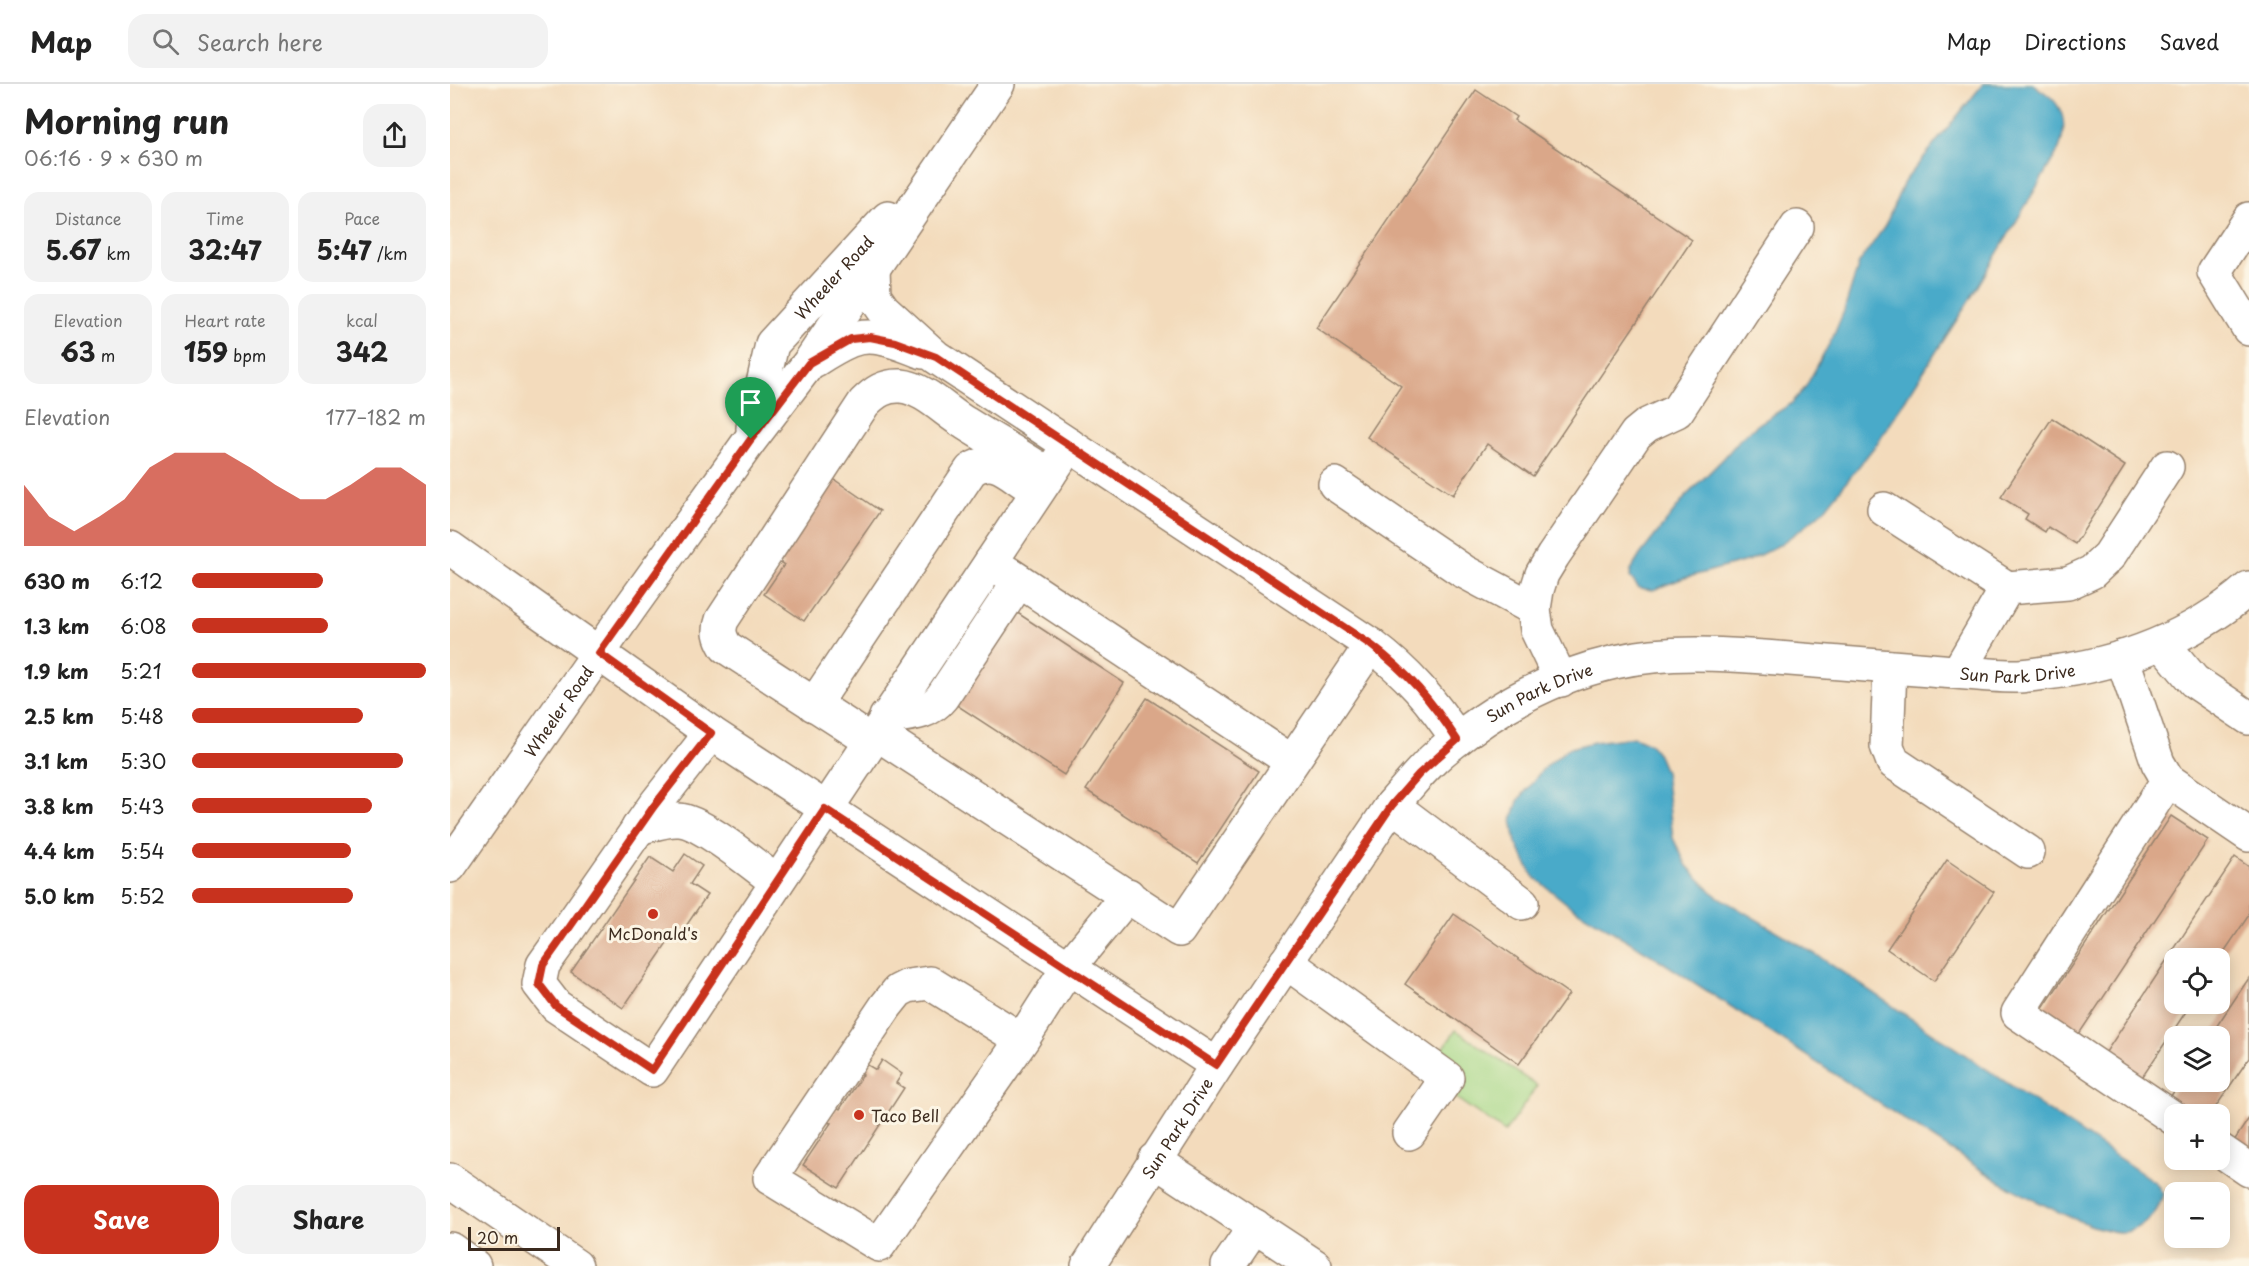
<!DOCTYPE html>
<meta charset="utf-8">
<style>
body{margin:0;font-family:"Playpen Sans",sans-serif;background:#f2f2f2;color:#222;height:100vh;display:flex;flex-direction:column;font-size:22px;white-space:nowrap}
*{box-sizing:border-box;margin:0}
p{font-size:20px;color:#767676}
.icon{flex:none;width:33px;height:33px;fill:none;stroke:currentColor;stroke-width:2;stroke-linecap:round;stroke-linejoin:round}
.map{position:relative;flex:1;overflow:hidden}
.panel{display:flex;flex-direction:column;background:#fff;width:450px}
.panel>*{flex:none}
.controls{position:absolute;left:1714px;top:864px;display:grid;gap:12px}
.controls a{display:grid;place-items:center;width:66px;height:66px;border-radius:12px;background:#fff;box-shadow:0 3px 15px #0003;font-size:30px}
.scale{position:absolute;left:18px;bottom:15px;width:92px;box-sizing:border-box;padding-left:6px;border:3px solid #3b2a1e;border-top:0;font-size:16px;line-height:21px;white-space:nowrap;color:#3b2a1e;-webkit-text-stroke:4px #fcf5e5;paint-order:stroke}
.pin{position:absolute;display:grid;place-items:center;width:51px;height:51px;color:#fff;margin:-62px -26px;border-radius:50% 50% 50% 0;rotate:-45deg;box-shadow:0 0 6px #0007}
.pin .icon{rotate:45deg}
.round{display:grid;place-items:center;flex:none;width:63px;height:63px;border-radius:18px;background:#f2f2f2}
.head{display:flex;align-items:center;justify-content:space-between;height:102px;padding:0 24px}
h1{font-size:33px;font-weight:700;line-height:45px}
.metrics{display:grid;grid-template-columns:repeat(3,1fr);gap:9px;height:102px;padding:6px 24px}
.metrics div{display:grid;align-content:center;border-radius:15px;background:#f2f2f2;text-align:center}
.metrics b{font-size:26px;font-weight:700}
.metrics small{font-size:16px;font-weight:400}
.metrics p{font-size:16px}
.chart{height:168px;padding:12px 24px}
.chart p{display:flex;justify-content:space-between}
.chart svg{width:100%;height:108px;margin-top:6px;fill:#c8321e;opacity:.7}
.button{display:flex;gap:12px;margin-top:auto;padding:12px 24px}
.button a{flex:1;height:69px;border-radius:18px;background:#c8321e;color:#fff;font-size:24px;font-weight:700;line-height:69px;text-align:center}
.button a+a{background:#f2f2f2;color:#222}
ul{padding:0 24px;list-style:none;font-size:20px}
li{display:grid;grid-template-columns:96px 72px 1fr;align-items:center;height:45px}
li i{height:15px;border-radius:8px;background:#c8321e}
header{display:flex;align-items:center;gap:36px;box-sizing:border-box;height:84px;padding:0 30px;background:#fff;border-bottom:2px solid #e0e0e0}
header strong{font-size:28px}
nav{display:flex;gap:33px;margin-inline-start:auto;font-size:21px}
.search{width:420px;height:54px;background:#f2f2f2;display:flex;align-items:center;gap:15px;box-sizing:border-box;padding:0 21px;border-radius:18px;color:#767676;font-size:22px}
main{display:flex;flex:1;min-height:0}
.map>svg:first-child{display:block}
.green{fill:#a5d786;stroke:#708052;stroke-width:1.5}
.water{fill:#4aaac9;stroke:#426a74;stroke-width:1.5}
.building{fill:#daa789}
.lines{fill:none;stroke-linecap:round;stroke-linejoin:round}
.minor-casing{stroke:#97826d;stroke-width:36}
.major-casing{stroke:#97826d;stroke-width:36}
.minor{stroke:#fff;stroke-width:33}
.major{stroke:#fff;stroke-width:33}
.route-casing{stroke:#fff;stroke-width:12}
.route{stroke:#c8321e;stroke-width:8}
.poi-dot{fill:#c8321e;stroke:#fcf5e5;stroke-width:2}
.labels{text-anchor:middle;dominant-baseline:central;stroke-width:6;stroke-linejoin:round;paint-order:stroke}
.street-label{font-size:16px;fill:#3b2a1e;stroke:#fcf5e5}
.poi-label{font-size:16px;fill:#3b2a1e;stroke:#fcf5e5}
</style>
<header>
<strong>Map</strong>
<div class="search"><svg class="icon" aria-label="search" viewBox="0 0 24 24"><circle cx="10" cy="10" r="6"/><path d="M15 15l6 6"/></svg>Search here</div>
<nav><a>Map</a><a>Directions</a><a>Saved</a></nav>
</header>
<main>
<section class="panel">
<div class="head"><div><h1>Morning run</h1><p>06:16 · 9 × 630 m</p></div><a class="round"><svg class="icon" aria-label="share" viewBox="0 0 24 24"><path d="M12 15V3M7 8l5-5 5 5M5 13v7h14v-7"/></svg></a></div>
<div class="metrics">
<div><p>Distance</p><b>5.67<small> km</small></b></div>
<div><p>Time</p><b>32:47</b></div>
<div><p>Pace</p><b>5:47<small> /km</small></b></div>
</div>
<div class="metrics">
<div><p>Elevation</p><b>63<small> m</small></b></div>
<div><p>Heart rate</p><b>159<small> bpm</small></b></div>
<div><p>kcal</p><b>342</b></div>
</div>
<div class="chart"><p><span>Elevation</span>177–182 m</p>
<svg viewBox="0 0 160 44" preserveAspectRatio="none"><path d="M0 44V19L10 32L20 38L30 32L40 25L50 12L60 6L70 6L80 6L90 12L100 19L110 25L120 25L130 19L140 12L150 12L160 19V44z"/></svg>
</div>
<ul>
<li><b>630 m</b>6:12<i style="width:56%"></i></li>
<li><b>1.3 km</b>6:08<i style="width:58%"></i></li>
<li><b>1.9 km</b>5:21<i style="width:100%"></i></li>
<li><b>2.5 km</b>5:48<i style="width:73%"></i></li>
<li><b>3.1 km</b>5:30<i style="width:90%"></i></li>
<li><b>3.8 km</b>5:43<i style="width:77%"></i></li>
<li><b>4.4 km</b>5:54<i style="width:68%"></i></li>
<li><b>5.0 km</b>5:52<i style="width:69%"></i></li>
</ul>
<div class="button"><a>Save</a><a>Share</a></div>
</section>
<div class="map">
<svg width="1799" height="1182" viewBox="0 0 1799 1182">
<rect width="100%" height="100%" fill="#fcf5e5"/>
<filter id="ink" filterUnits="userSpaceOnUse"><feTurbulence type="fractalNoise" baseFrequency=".0167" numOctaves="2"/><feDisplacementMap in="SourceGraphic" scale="12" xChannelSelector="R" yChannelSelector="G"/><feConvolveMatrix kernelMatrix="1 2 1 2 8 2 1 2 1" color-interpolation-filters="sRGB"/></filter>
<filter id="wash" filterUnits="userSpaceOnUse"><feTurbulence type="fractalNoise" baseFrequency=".008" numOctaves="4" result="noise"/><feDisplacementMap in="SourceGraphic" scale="24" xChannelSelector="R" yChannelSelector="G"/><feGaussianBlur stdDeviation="1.35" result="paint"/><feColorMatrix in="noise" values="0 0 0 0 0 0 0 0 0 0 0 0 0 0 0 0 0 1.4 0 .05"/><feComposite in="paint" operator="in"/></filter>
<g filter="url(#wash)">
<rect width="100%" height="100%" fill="#f3dbbc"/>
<polygon class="green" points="1006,946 1087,1002 1055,1048 974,992"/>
<g class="water">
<path d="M1533,0C1546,0 1570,0 1582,0C1586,1 1590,6 1594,8C1616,23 1618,43 1608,67L1519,217L1428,358L1375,425L1354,443L1329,461L1300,476L1231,495L1203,506L1189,504L1180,493L1181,486L1190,471L1237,411L1274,374L1291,354L1310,339L1341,320L1355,304L1383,253L1394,227L1409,179L1435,142L1454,98Z"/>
<path d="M1184,653L1200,660L1207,669L1215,688L1223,754L1237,782L1265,811L1365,870L1706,1099L1713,1110C1711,1115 1709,1123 1706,1127C1700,1135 1685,1147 1675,1148C1644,1150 1579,1113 1550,1098L1208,875L1120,822L1083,792L1066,759L1062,736L1068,717L1092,686L1117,665L1144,658Z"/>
</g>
<g id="blocks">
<g class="building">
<polygon points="1026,6 1066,33 1064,36 1242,156 1083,392 1037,360 1003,411 917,353 951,302 866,244"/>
<polygon points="1602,334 1675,382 1625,460 1598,443 1595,448 1575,435 1578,430 1551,413"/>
<polygon points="382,394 430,427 354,537 314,510 334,481 326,475"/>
<polygon points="563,526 674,599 614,691 502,618"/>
<polygon points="697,614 809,687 748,779 636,706"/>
<polygon points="1721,732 1758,756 1625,956 1588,932"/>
<polygon points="235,770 252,782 240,800 257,811 230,851 225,848 173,924 121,888 200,773 223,788"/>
<polygon points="1785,773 1799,783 1799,831 1770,874 1725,874 1725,920 1741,920 1689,998 1652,974"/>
<polygon points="1497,776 1544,808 1484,897 1437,865"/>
<polygon points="1004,830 1119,910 1069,980 955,900"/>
<polygon points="1799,894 1799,974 1761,1030 1735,1030 1717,1018 1730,998 1770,998 1770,952 1760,952"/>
<polygon points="432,976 452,990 446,999 454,1004 389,1104 353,1081 381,1039 377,1038 387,1023 390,1025 413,991 410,989 416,980 426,986"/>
<polygon points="1799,1034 1799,1071 1782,1060"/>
</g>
</g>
</g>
<g filter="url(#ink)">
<use href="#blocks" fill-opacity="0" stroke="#97826d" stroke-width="1.5"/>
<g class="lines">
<g class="minor-casing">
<g id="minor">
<polyline points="1799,135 1764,188 1799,245"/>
<path d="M423,185L424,212L433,225L486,273L921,561C958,589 982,617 1007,655"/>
<path d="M365,276C376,269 387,262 399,257C423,246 451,260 473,268"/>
<path id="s1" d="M303,344L322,260L438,134"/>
<polyline points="885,400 1013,487 1084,525"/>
<polyline points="1434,425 1557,504"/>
<polyline points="0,464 261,649 767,981"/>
<polyline points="541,478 841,677"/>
<polyline points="1712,559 1744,597 1799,634"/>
<polyline points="1672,573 1708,679 1718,696 1799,751"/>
<polyline points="1440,583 1437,662 1443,678 1578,768"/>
<polyline points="1508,588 1557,504 1618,499 1642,488 1659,472 1717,383"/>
<polyline points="1111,596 1087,546 1084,525 1087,506 1092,490 1103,472 1186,350 1197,341 1227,327 1347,143"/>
<path d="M364,621L521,386C543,371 557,387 577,400"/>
<path d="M436,633C458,630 478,631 492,613L569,497"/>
<polyline points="261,649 204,722 108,860 93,881 89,900 106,922 202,986 619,361"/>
<polyline points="426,649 729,846 921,561"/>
<path d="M421,657L276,563C270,553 268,547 272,536L414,319C425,308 435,301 451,302C474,304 496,328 515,339C543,357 572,372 599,391"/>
<polyline points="1718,696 1568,929 1725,1035"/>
<polyline points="942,721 1072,819"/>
<path d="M188,744C201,741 216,735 229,736C252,737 306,783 327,798"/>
<path id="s2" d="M0,782L180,524L301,355L359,279L548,0"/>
<polyline points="836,878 997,994 959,1049"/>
<polyline points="572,956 480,899 458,902 448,907 436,922 320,1094 429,1161 572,956 618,884 678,811"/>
<polyline points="1770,1066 1799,1086"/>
<polyline points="704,1076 865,1182"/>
<path id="s3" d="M638,1182L767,981L942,721C959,701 976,680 996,664C1045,624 1103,592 1165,578C1217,566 1274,570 1327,574C1378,578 1429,582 1480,586C1508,588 1536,592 1564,592C1574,592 1585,590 1596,589C1670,581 1743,553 1799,504"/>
<polyline points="778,1182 805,1142"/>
</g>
</g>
<g class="major-casing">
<g id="major">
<polyline points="0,1096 126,1182"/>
<polyline points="0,1165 24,1182"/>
</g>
</g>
<use href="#minor" class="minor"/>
<use href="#major" class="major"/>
</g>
</g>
<g class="lines" filter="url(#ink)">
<g class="route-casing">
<path id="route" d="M420,253L445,258L486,273L921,561C958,589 982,617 1007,656L969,690L942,721L766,981L375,725L202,986L106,922L89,900L93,881L108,860L204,722L261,649L149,569L301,355L359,279L401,255Z"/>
</g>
<use href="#route" class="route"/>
</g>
<g class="poi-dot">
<circle cx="203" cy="830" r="6"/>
<circle cx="409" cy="1031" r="6"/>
</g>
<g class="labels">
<g class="street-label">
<text stroke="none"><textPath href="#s1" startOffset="177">Wheeler Road</textPath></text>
<text stroke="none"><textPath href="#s3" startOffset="1226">Sun Park Drive</textPath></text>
<text stroke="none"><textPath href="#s3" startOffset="740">Sun Park Drive</textPath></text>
<text stroke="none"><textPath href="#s2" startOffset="189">Wheeler Road</textPath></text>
<text stroke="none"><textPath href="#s3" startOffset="164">Sun Park Drive</textPath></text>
</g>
<g class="poi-label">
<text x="203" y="849">McDonald's</text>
<text x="421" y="1031" text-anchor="start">Taco Bell</text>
</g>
</g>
</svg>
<div class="controls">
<a><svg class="icon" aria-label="locate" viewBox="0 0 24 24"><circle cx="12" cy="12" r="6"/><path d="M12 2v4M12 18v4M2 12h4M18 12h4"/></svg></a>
<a><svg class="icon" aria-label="layers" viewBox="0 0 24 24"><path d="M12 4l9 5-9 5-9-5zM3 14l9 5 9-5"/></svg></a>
<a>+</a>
<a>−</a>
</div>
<div class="scale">20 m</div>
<div class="pin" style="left:301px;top:355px;background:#1e9e55"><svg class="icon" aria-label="arrive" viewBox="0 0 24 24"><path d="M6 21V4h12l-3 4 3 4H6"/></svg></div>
</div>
</main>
